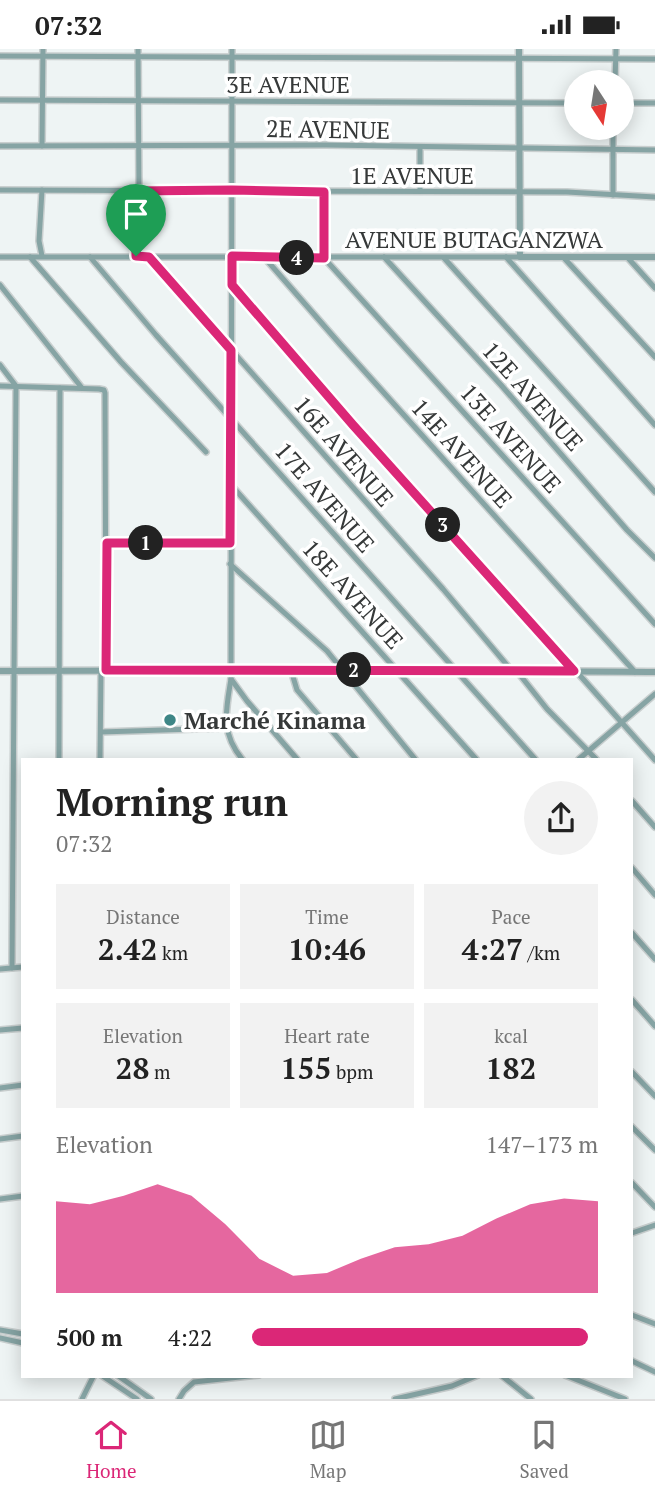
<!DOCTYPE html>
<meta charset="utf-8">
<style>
body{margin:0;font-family:"PT Serif",serif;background:#f2f2f2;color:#222;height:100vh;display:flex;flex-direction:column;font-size:26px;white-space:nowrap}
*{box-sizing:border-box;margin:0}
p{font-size:23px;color:#767676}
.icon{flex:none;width:38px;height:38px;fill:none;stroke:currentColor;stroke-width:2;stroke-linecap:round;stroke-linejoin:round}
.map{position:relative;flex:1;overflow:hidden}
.side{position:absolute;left:21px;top:709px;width:612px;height:620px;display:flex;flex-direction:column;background:#fff;border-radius:0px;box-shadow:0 4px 18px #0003}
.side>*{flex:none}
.needle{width:46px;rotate:168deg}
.fabs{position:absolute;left:564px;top:21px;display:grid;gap:14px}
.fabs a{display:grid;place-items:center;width:70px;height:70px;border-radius:50%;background:#fff;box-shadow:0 4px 18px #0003;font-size:35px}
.pin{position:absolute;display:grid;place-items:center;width:60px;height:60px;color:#fff;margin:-72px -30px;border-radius:50% 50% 50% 0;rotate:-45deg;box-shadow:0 0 7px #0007}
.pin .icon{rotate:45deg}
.km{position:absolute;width:35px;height:35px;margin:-18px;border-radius:50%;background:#222;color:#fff;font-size:19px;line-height:35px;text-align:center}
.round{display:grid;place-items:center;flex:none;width:74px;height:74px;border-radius:37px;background:#f2f2f2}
.headline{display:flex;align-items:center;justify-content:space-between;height:119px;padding:0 35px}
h1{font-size:38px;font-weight:600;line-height:52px}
.metrics{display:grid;grid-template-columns:repeat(3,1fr);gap:10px;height:119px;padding:7px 35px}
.metrics div{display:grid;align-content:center;border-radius:0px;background:#f2f2f2;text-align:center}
.metrics b{font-size:30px;font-weight:600}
.metrics small{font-size:19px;font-weight:400}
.metrics p{font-size:19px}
.chart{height:196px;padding:14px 35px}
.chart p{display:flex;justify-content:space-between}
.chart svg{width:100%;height:126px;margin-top:7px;fill:#db2777;opacity:.7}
ul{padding:0 35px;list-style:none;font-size:23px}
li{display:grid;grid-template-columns:112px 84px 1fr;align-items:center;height:52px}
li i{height:18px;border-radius:9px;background:#db2777}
.status{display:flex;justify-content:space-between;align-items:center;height:49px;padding:0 35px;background:#fff;direction:ltr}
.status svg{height:19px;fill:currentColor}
.tab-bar{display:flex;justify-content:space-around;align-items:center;height:98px;border-top:2px solid #e0e0e0;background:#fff;font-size:19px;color:#767676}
.tab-bar a{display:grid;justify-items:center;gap:4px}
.tab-bar .active{color:#db2777}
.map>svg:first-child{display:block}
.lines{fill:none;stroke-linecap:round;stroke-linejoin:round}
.stream{stroke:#6db7b6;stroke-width:2}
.minor-casing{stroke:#c9cfcf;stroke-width:8}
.tertiary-casing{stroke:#c9cfcf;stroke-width:9}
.minor{stroke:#86a4a4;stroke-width:5}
.tertiary{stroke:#86a4a4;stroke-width:6}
.route-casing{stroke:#fff;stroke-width:14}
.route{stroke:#db2777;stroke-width:9}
.poi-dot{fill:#3e8686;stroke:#fff;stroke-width:2.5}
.labels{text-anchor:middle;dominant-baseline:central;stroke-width:7;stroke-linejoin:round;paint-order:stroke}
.street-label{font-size:24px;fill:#363939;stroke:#fff}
.poi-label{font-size:24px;font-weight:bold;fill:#363939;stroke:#fff;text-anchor:start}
</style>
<div class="status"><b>07:32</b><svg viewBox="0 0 49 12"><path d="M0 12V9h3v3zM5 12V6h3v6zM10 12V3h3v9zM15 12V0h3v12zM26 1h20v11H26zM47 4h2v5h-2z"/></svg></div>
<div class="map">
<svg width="655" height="1350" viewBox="0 0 655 1350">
<rect width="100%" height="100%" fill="#eef4f4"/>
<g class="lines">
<polyline class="stream" points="457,619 468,620"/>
<g class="minor-casing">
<g id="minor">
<polyline points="138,0 139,142"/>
<path d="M232,0L231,630C226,661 220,683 242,710"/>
<polyline points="0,7 655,10"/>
<polyline points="615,33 616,0"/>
<polyline points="0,51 576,54"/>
<polyline points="621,54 655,54"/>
<polyline points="613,79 613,146"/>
<polyline points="0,97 326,96 655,101"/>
<polyline points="42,97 43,0"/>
<polyline points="0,141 567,143 655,148"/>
<polyline points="42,141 39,192 42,207"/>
<polyline points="135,142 136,207"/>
<polyline points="420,142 420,99"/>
<polyline points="324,143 324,209 655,575"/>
<polyline points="0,208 520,208"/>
<polyline points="30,208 121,313 206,403"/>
<polyline points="90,208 156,286 535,710"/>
<polyline points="149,208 443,540 512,622"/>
<polyline points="264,208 340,295 635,623"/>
<polyline points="384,208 501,336 627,481 655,509"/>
<polyline points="506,208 655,376"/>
<polyline points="444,209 655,443"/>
<polyline points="564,209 655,308"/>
<polyline points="628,209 655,239"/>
<polyline points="0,236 82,339"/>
<polyline points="232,237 353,376 574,622"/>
<polyline points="0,316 16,337 12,919"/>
<polyline points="0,337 99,340 104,341 105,344 106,621"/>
<polyline points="231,436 476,710"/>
<polyline points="107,494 230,494"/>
<polyline points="230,515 327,602 415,710"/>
<polyline points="291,621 297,641 356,710"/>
<polyline points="516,621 547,660 596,710"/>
<polyline points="576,622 655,711"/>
<polyline points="231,630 247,652 297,710"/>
<polyline points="101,683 226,679"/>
<polyline points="59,710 60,339"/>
<polyline points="100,710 101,621"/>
<polyline points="579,710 655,645"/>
<polyline points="632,752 655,778"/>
<polyline points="632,819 655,846"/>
<polyline points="632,884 655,910"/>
<polyline points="0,920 23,918"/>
<polyline points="632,951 655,977"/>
<polyline points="0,981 23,979"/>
<polyline points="632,1023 655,1047"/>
<polyline points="0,1039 23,1036"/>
<polyline points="632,1078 655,1101"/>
<polyline points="0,1090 23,1087"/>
<polyline points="632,1134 655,1158"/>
<polyline points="0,1150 23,1147"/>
<polyline points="632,1184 655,1176"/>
<polyline points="632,1266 655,1275"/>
<polyline points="0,1281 23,1285"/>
<polyline points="0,1289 23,1294"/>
<polyline points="632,1312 655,1323"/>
<polyline points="101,1326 137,1350"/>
<polyline points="117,1326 151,1350"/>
<polyline points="501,1326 531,1350"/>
<polyline points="565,1326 625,1350"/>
<polyline points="82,1350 94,1326"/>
<polyline points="179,1350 184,1342 194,1333 259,1326"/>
<polyline points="395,1350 452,1337 478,1326"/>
</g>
</g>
<g class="tertiary-casing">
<g id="tertiary">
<polyline points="519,0 520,208 655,208"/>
<path d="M0,622L342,621C446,625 551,621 655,623"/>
</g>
</g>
<use href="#minor" class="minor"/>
<use href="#tertiary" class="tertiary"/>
</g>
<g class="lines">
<g class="route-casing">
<polygon id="route" points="232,141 324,143 324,209 232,207 232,236 353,376 574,622 106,621 107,494 230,494 231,301 149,208 136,207 135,142"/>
</g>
<use href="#route" class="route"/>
</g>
<circle class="poi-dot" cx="170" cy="671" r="7"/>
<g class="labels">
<g class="street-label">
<text x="288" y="35">3E AVENUE</text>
<text transform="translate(328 80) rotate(1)">2E AVENUE</text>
<text x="412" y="126">1E AVENUE</text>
<text x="474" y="190">AVENUE BUTAGANZWA</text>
<text transform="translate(533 347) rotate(48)">12E AVENUE</text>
<text transform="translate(511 389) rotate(48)">13E AVENUE</text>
<text transform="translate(344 402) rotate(49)">16E AVENUE</text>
<text transform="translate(462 404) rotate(48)">14E AVENUE</text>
<text transform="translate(325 448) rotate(49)">17E AVENUE</text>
<text transform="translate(353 545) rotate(48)">18E AVENUE</text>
</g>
<g class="poi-label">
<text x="184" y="671">Marché Kinama</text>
</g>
</g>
</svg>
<div class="fabs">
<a><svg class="needle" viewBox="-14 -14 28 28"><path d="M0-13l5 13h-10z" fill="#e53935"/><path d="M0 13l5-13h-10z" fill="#767676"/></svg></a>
</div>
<div class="pin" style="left:136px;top:207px;background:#1e9e55"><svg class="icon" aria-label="arrive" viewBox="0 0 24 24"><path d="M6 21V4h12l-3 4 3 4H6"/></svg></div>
<b class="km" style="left:146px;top:494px">1</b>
<b class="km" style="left:354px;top:621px">2</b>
<b class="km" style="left:443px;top:476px">3</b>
<b class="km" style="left:297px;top:209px">4</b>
<section class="side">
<div class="headline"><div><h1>Morning run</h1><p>07:32</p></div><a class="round"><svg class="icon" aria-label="share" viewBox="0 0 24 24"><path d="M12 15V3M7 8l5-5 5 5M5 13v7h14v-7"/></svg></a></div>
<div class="metrics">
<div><p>Distance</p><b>2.42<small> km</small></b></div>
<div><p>Time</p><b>10:46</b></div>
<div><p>Pace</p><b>4:27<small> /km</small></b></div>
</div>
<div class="metrics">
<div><p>Elevation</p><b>28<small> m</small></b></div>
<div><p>Heart rate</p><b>155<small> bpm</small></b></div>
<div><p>kcal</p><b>182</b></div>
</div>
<div class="chart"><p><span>Elevation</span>147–173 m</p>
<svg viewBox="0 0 160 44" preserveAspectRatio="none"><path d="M0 44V12L10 13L20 10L30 6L40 10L50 20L60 32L70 38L80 37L90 32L100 28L110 27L120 24L130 18L140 13L150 11L160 12V44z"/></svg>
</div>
<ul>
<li><b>500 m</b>4:22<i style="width:97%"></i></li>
</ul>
</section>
</div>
<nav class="tab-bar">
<a class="active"><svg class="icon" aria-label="home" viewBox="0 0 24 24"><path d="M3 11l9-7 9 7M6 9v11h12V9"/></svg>Home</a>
<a><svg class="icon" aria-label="map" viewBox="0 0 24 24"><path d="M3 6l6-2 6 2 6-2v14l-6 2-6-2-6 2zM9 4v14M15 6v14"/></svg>Map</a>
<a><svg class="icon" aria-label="saved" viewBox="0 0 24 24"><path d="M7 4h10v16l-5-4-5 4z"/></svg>Saved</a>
</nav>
